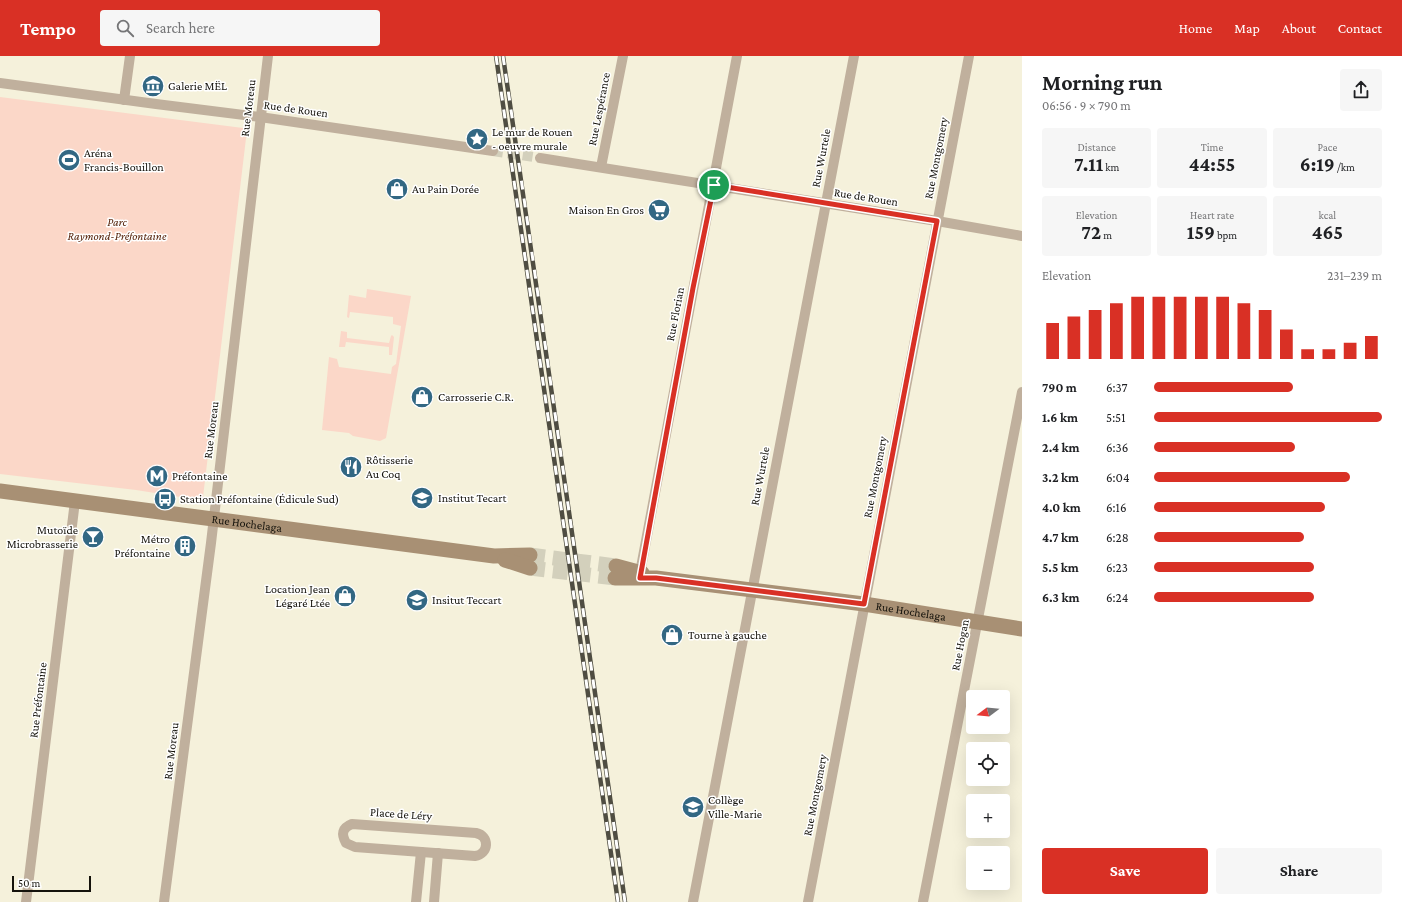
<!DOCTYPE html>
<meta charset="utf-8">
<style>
body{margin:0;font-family:"Crimson Pro",serif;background:#f6f6f6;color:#202124;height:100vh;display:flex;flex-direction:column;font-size:15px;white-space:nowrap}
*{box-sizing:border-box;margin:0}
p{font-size:13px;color:#757577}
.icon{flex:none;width:22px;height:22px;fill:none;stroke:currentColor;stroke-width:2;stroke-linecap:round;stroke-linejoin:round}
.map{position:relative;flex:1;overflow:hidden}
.sheet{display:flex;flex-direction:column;background:#fff;width:380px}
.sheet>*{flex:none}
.needle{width:26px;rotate:254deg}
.buttons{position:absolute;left:966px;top:634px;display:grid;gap:8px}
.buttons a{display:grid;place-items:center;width:44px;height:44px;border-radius:4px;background:#fff;box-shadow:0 4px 16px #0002;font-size:20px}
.scale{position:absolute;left:12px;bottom:10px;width:79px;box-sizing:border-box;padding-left:4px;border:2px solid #15130c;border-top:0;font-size:11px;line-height:14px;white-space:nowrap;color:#15130c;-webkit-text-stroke:3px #fff;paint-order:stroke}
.pin{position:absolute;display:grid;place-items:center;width:34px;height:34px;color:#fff;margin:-17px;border:2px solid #fff;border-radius:50%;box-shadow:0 1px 4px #0007}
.round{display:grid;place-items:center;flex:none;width:42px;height:42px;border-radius:4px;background:#f6f6f6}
.overview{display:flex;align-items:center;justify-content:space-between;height:68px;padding:0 20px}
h1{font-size:22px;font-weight:700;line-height:30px}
.metrics{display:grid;grid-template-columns:repeat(3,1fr);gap:6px;height:68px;padding:4px 20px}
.metrics div{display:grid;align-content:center;border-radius:4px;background:#f6f6f6;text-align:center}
.metrics b{font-size:20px;font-weight:700}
.metrics small{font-size:11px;font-weight:400}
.metrics p{font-size:11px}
.chart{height:112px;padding:8px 20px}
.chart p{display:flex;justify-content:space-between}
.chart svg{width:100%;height:72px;margin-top:4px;stroke:#d93025;stroke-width:6}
.action{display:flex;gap:8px;margin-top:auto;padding:8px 20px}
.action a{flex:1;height:46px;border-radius:4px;background:#d93025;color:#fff;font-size:16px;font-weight:700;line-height:46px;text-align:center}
.action a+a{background:#f6f6f6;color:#202124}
ul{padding:0 20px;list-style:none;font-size:13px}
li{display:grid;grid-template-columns:64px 48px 1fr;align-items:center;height:30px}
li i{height:10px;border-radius:5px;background:#d93025}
header{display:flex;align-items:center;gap:24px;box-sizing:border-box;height:56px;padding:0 20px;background:#d93025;color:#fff}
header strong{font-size:19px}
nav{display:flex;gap:22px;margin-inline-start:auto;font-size:14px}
.search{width:280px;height:36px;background:#f6f6f6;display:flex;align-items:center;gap:10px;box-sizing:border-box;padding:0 14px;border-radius:4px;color:#757577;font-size:15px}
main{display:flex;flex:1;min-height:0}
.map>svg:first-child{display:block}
.green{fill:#fbd7c8}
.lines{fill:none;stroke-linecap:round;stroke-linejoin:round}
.street-tunnel{stroke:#d3d0bc;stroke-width:10;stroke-dasharray:10 5;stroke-linecap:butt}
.secondary-tunnel{stroke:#d3d0bc;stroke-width:15;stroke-dasharray:15 8;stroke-linecap:butt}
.street{stroke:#c0b09d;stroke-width:10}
.secondary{stroke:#a89074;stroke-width:15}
.rail-casing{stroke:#4f4d42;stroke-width:4.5}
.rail{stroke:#fff;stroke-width:3;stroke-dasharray:9;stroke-linecap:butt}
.route-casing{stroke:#fff;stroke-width:8}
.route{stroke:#d93025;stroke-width:5}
.labels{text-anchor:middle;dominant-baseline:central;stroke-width:3;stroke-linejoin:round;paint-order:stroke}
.poi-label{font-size:12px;fill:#15130c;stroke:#fff;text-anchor:start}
.street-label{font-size:12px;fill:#15130c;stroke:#fff}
.park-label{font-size:12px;font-style:italic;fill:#55230b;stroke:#fff}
</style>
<header>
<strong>Tempo</strong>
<div class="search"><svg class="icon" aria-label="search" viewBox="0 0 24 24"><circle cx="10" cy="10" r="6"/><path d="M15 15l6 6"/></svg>Search here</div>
<nav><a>Home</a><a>Map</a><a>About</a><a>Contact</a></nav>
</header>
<main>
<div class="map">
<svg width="1022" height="846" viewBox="0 0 1022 846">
<rect width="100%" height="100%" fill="#f5f1db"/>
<g class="green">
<polygon points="0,41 243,72 247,74 203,441 199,444 136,434 0,418"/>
<polygon points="367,233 411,240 386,382 380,385 353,380 349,377 322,374 329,301 337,303 339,311 391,318 392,311 396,308 401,270 393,268 393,261 350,256 349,262 347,261 349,239 366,242"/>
<polygon points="341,275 347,276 347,282 389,287 391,280 392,279 394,281 392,299 389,299 389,291 346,286 345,291 339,291"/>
</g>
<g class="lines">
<polyline class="street-tunnel" points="493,95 540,102"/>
<g class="secondary-tunnel">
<polyline points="530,499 616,510"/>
<polyline points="530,512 615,522"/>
</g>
<g class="street">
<polyline points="0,27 156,48 260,61 493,95"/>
<polyline points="124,44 130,0"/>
<polyline points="540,102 937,165 1022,180"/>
<polyline points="601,111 623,0"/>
<polyline points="639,522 737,0"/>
<path d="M352,768L476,777C490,780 489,798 475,800L355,791L346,787C341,778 342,772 352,768Z"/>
<polyline points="26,846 75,445"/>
<polyline points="164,846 211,487 268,0"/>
<polyline points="416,846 421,796"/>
<polyline points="434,846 438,797"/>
<polyline points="693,846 854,0"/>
<polyline points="808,846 969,0"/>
<polyline points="923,846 1022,336"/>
</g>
<g class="secondary">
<path id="s1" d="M0,435L494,500L530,499"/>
<polyline points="505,504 530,512"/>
<polyline points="616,510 642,517"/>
<path id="s2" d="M615,522H656L864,548L1022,573"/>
</g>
<g class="rail-casing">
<g id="rail">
<polyline points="496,0 618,846"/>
<path d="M503,0C545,282 584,564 625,846"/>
</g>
</g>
<use href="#rail" class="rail"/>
</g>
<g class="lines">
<g class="route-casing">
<polygon id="route" points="714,129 937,165 864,548 656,522 640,522 693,232"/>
</g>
<use href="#route" class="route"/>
</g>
<defs>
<g id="museum-disc" transform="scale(1.15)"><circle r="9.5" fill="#326783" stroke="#fff"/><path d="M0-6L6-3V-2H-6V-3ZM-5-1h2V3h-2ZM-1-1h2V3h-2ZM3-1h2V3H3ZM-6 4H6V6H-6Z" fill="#fff"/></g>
<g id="sight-disc" transform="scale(1.15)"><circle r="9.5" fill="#326783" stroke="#fff"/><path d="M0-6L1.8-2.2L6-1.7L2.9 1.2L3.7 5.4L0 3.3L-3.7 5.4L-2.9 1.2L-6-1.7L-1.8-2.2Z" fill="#fff"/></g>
<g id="stadium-disc" transform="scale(1.15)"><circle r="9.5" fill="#326783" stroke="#fff"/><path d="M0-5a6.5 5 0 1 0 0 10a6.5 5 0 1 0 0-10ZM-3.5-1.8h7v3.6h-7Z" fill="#fff"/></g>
<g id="shop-disc" transform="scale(1.15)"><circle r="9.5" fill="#326783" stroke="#fff"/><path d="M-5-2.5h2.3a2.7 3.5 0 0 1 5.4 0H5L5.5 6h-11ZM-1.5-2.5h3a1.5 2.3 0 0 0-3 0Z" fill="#fff"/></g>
<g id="supermarket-disc" transform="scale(1.15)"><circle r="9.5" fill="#326783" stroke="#fff"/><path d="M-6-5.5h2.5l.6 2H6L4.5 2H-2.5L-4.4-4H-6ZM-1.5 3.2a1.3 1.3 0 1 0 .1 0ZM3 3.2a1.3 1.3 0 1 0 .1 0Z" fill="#fff"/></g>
<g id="restaurant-disc" transform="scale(1.15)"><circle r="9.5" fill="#326783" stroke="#fff"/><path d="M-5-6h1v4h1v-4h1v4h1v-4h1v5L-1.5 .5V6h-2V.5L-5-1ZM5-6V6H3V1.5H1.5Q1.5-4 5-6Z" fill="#fff"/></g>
<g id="metro-disc" transform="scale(1.15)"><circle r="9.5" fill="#326783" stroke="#fff"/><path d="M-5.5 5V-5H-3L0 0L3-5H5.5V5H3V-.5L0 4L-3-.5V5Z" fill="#fff"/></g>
<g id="university-disc" transform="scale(1.15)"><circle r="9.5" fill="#326783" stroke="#fff"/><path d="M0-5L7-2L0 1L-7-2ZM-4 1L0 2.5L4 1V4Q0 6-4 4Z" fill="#fff"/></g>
<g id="bus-disc" transform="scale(1.15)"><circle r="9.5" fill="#326783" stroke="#fff"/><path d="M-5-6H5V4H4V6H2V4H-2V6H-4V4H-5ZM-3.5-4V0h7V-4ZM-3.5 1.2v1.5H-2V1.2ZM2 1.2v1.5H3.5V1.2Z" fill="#fff"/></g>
<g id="bar-disc" transform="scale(1.15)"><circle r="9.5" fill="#326783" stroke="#fff"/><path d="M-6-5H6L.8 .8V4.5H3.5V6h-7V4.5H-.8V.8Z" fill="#fff"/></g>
<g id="building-disc" transform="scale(1.15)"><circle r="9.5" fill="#326783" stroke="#fff"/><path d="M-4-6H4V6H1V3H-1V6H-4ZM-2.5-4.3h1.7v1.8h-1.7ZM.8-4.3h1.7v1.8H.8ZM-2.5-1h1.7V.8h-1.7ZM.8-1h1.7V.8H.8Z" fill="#fff"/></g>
<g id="school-disc" transform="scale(1.15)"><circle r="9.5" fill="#326783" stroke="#fff"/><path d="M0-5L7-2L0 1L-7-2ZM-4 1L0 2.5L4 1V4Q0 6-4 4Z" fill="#fff"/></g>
</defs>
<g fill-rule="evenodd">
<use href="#museum-disc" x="153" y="30"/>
<use href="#sight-disc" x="477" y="83"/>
<use href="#stadium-disc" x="69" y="104"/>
<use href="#shop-disc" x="397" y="133"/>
<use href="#supermarket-disc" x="659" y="154"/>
<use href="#shop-disc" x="422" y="341"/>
<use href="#restaurant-disc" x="351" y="411"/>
<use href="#metro-disc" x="157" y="420"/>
<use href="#university-disc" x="422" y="442"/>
<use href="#bus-disc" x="165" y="443"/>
<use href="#bar-disc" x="93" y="481"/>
<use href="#building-disc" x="185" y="490"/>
<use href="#shop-disc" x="345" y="540"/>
<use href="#school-disc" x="417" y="544"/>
<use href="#shop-disc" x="672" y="579"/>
<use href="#school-disc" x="693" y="751"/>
</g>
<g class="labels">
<g class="poi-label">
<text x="168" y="30">Galerie MËL</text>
<text x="492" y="76">Le mur de Rouen<tspan x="492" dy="14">- oeuvre murale</tspan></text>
<text x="84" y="97">Aréna<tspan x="84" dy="14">Francis-Bouillon</tspan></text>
<text x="412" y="133">Au Pain Dorée</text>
<text x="644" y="154" text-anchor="end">Maison En Gros</text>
<text x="438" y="341">Carrosserie C.R.</text>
<text x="366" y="404">Rôtisserie<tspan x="366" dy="14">Au Coq</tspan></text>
<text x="172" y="420">Préfontaine</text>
<text x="438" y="442">Institut Tecart</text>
<text x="180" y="443">Station Préfontaine (Édicule Sud)</text>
<text x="78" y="474" text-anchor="end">Mutoïde<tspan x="78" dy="14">Microbrasserie</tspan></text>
<text x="170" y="483" text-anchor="end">Métro<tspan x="170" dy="14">Préfontaine</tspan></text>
<text x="330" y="533" text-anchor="end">Location Jean<tspan x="330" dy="14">Légaré Ltée</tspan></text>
<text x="432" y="544">Insitut Teccart</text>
<text x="688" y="579">Tourne à gauche</text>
<text x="708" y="744">Collège<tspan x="708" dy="14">Ville-Marie</tspan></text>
</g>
<g class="street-label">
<text transform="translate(248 52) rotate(-83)">Rue Moreau</text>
<text transform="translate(296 53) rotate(8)">Rue de Rouen</text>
<text transform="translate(599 53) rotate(-79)">Rue Lespérance</text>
<text transform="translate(821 102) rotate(-79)">Rue Wurtele</text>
<text transform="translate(936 102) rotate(-79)">Rue Montgomery</text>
<text transform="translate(866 141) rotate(9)">Rue de Rouen</text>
<text transform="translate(675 258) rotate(-79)">Rue Florian</text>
<text transform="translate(211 374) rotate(-83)">Rue Moreau</text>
<text transform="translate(760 420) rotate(-79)">Rue Wurtele</text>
<text transform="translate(875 421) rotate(-79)">Rue Montgomery</text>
<text stroke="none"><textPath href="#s1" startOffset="249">Rue Hochelaga</textPath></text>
<text stroke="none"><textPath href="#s2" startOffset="298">Rue Hochelaga</textPath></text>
<text transform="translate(960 589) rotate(-79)">Rue Hogan</text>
<text transform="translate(38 644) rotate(-83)">Rue Préfontaine</text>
<text transform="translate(171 695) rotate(-83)">Rue Moreau</text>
<text transform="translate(815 739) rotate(-79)">Rue Montgomery</text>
<text transform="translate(401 758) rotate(4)">Place de Léry</text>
</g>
<g class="park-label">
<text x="117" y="166">Parc<tspan x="117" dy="14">Raymond-Préfontaine</tspan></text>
</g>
</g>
</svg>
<div class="buttons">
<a><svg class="needle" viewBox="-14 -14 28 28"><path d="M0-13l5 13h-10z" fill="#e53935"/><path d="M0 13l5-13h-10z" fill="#757577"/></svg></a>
<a><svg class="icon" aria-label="locate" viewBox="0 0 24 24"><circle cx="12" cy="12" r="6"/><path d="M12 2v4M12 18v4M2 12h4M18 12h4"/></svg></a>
<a>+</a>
<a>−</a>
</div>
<div class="scale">50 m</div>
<div class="pin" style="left:714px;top:129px;background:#1e9e55"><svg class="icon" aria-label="arrive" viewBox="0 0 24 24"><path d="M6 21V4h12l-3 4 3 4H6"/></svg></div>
</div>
<section class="sheet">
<div class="overview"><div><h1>Morning run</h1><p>06:56 · 9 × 790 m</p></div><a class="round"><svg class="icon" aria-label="share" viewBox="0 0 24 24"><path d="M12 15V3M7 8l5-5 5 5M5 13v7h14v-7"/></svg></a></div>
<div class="metrics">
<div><p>Distance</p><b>7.11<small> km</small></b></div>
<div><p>Time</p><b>44:55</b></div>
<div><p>Pace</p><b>6:19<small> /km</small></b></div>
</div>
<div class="metrics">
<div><p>Elevation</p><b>72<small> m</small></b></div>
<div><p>Heart rate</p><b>159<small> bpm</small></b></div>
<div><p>kcal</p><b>465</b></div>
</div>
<div class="chart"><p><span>Elevation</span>231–239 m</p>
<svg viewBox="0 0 160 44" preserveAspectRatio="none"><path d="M5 44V22M15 44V18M25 44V14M35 44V10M45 44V6M55 44V6M65 44V6M75 44V6M85 44V6M95 44V10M105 44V14M115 44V26M125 44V38M135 44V38M145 44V34M155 44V30"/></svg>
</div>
<ul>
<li><b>790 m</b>6:37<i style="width:61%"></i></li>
<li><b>1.6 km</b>5:51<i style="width:100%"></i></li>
<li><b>2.4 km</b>6:36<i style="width:62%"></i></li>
<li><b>3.2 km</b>6:04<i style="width:86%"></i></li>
<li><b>4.0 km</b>6:16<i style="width:75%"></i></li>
<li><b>4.7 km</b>6:28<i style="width:66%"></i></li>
<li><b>5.5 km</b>6:23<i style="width:70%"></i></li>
<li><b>6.3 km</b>6:24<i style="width:70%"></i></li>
</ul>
<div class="action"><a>Save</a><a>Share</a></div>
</section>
</main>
